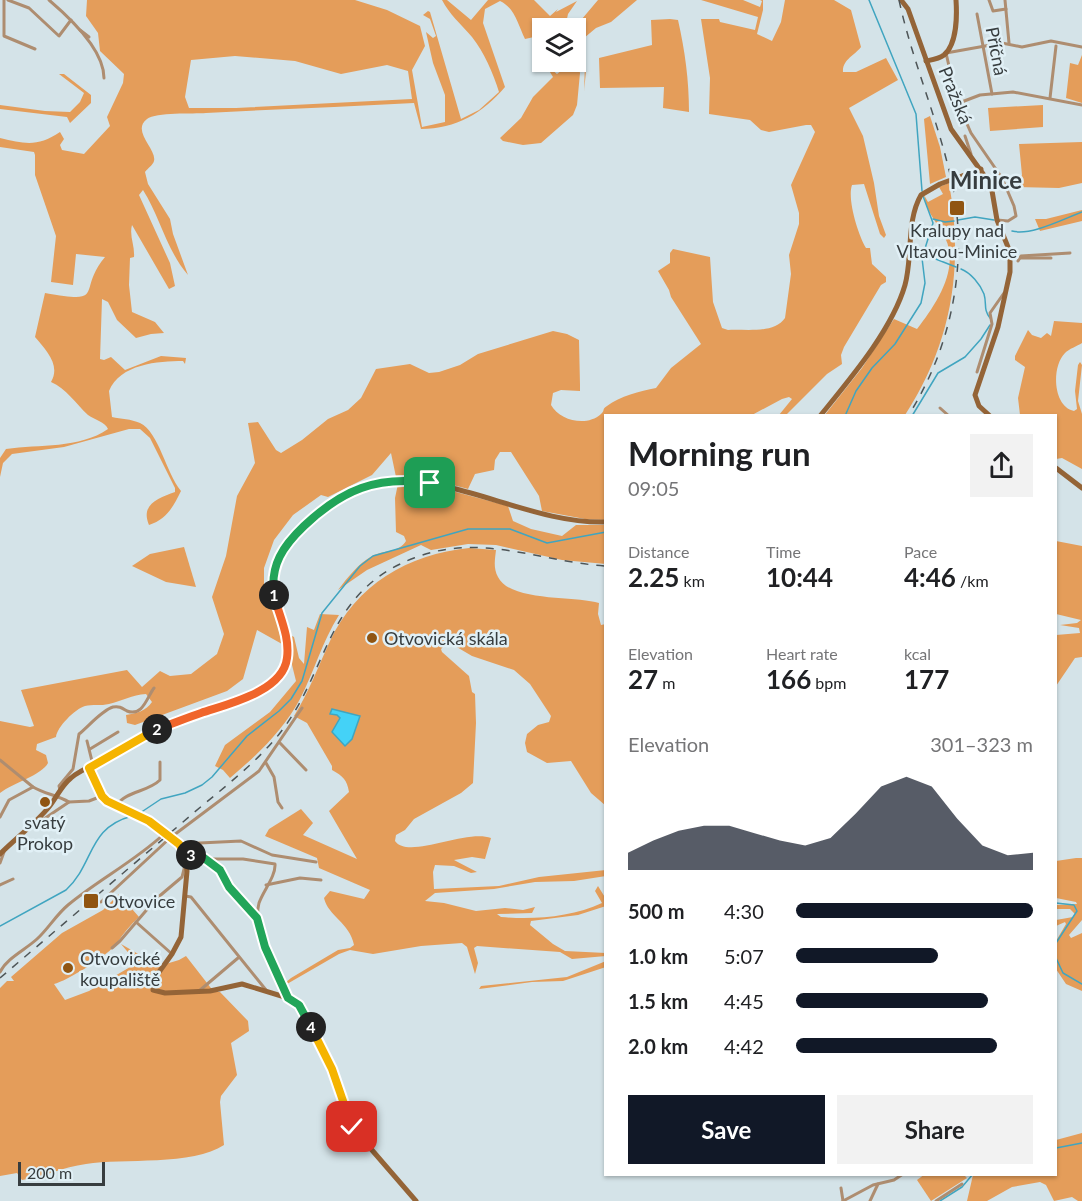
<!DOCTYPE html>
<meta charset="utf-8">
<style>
body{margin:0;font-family:Lato,sans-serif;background:#f2f2f2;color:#202124;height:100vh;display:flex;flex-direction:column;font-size:22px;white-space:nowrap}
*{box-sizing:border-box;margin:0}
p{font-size:20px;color:#757577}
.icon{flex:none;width:33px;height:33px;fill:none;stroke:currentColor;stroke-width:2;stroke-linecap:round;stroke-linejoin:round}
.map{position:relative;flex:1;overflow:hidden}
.details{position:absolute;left:604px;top:414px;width:453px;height:762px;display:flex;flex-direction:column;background:#fff;border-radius:0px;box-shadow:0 2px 4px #0004}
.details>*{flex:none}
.controls{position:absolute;left:532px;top:18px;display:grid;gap:12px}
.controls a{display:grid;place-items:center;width:54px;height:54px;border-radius:0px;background:#fff;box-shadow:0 2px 4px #0004;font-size:30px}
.scale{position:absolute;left:18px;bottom:15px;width:87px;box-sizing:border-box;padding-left:6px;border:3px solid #373d3f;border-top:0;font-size:16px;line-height:21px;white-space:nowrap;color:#373d3f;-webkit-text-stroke:4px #e1f0f6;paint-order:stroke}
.pin{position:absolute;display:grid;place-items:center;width:51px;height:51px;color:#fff;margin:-26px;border-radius:12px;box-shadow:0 3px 9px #0006}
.km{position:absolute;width:30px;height:30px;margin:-15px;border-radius:50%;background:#222;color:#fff;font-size:16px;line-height:30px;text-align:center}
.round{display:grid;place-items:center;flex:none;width:63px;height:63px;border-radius:0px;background:#f2f2f2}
.head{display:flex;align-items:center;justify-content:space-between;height:102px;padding:0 24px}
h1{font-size:33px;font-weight:700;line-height:45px}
.stats{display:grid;grid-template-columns:repeat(3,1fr);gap:9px;height:102px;padding:6px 24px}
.stats div{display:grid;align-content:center}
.stats b{font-size:26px;font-weight:700}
.stats small{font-size:16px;font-weight:400}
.stats p{font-size:16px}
.chart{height:168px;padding:12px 24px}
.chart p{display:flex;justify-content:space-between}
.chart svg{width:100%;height:108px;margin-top:6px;fill:#111827;opacity:.7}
.action{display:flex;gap:12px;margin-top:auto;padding:12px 24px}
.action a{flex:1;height:69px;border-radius:0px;background:#111827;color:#fff;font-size:24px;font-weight:700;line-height:69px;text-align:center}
.action a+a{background:#f2f2f2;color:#202124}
ul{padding:0 24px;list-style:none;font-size:20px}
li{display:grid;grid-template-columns:96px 72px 1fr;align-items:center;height:45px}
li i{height:15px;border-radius:8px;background:#111827}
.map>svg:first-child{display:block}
.green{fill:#e49d5a;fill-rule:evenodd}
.water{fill:#44d2f7;stroke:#40a5c0;stroke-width:1.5}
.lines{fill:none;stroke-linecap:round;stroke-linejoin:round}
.stream{stroke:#40a5c0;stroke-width:1.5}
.street{stroke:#ae8d70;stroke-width:3}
.secondary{stroke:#946437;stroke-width:5}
.rail{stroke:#4e5557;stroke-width:1.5;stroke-dasharray:8 8;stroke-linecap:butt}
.split-1-casing{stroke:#fff;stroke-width:12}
.split-2-casing{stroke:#fff;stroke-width:12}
.split-3-casing{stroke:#fff;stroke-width:12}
.split-4-casing{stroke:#fff;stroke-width:12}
.split-5-casing{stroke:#fff;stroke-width:12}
.split-1{stroke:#22a559;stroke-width:8}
.split-2{stroke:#f0652b;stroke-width:8}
.split-3{stroke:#f5b400;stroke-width:8}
.split-4{stroke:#22a559;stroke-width:8}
.split-5{stroke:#f5b400;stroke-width:8}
.poi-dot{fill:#905512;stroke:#e1f0f6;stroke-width:2}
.labels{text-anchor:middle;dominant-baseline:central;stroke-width:5;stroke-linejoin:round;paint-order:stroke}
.street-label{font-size:18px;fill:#373d3f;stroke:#e1f0f6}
.poi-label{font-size:18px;fill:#373d3f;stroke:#e1f0f6;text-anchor:start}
.district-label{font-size:24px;font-weight:bold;fill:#373d3f;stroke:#e1f0f6}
</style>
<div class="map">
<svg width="1082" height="1201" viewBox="0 0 1082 1201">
<rect width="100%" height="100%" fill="#d4e3e8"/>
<g class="green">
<path d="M87,0H355L387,10L420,26L425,46L412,70L422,127L445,122V95L433,63L426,32L433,38L436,36L430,19L423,15L428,11L430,12L461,119L479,110L499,92C493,73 484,52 472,37C461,24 449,14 442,0H447L471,20L488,0H534L550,16L558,9L556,12L577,1L568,14L565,28H543V43L534,37L525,39C518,25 515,8 500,1L485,9L483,23L505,87C483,113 456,129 421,129L414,103C345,107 275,109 206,113C193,114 156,112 147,119C131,131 157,149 154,161C153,165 148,168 145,172L148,184L170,219L173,234L188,275C167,251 160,217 143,190L139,195L170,263L175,286L169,289L132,225C129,236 135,246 134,257L130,258L129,285L132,312L155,322L164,333L151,334L136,338L117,320L108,302L102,299L100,359L104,360L111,357L125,370L161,356L186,358L185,364L183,361C158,361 120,364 109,391L112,417C121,419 131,419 140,423C159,432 166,473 181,491C173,507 167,519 149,525C140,504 159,498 175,492V488L150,438L140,429H129L64,447L12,454L3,463L0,477V458L6,449C40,444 79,449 108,429C105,422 95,420 88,415C76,404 66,388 51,382C61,365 46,350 35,337L45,293C108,304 76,292 105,257L76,254L73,285L51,282L56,236L35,175V155L34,152L0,147V138C25,144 38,147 60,132L64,139L60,145L62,150L84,154L110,126L107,117L123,83L124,74L100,51L98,33L86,16ZM235,56L295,61L341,74L387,65L408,71L412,99L236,108H189L185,97L191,60Z"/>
<path d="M598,0H637L611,22L596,28L578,43C589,63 586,70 584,92L585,63L576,40V26Z"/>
<path d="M701,0H743L760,7L762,1L760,0H763V10L757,34L772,41L781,22L785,0H834L851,10L861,47C855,55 842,60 843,72H856L886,58L898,80L849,108L863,136L874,183L879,216L886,235L884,238L880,234L864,184L852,185C847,199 858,235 866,248H870L872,264L886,277V282L881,285L844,347L841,355L842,364L827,374L786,415H779L792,399L789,397L782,399L752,415L606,416V520L585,519L542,511L539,496L511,452H500L495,460L494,470L475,474L468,489L423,477H396L391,453L372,475L328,497L321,495L293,515L274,540L264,568V602L275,613L282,644L257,630L243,679L227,691L135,725L127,723L126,715C137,713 146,711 152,702L146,694C132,695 122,701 109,704C101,706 92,704 85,706C75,709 57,727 56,737L37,744L36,750L46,755L48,763C42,775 13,783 0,793V721L30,727L34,726L21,690L127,670L142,687L160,671L170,676L191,674L217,654L224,634L212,597L226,556L237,496L255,463L248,423L258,422L276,450L281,453L302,440L328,419L348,410L361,398L376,369L410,364L429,373L439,372L460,365L478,354L553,331L567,334L579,340L580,385V391L561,390L553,393L551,405C560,421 587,427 601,414C606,409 601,410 607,406C620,396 640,391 656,388L671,368L701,344L671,297L669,290L658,271L670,263V253L673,249L710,257L713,302L722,328L728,330C747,329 774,334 785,318L791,274L789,255L799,224V213L791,185L815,132L811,125H806L769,132L761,130L750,120L709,114L710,78L701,19H719L720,22L755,30L758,17Z"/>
<path d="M670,19L678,20C685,51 689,80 689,112L663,108L664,87L600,88L599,58L652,45L651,20Z"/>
<polygon points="576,53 580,73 577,105 573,115 541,143 523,145 503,141 500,138 521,118 533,97 553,77 545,64 557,74 567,66 566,62 576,62"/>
<polygon points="1082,55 1082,103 1066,98 1070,63 1078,65"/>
<polygon points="59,74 64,74 91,95 91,103 70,123 67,117 0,109 0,105 45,111 70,112 80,102 84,93"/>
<polygon points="1043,105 1043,127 990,131 988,108"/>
<polygon points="930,116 940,147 946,177 930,184 924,119"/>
<polygon points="1082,142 1082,183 1059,188 1014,187 1022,175 1019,144"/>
<path d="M949,183C964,267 952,343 905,415L824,416L862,368L894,319L917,329C937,303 963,265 942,232C935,220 925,209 924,195L928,202L943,194L939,187Z"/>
<polygon points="1082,210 1082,221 1040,231 1035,219 1046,219"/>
<path d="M1054,321L1082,323V343C1077,346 1069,349 1065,353C1051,367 1053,407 1074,411L1077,409L1075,391L1078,365L1080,362L1082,365L1078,401L1082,414V469L1062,458L1056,459V416L1020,415L1018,398L1025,367L1015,360V356L1028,330L1032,335L1041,338L1047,333L1051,336Z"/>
<path d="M398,484H426L508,506L513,521L531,529L562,536L576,525H606V564L562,560L496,545L468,544L431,550L421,545L367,570L338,590C348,577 358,564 372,556C383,550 399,553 406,541L404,536L396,532L395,498Z"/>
<polygon points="1056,541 1082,546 1082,657 1075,658 1056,686 1056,635 1080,633 1079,628 1060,625 1077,623 1081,620 1056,614"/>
<polygon points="184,547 196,587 166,582 132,566 150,554"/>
<path d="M469,548L496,550C495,559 493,568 498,577C510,602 577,596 599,603L598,614L601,625L606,624V806L591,793L571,761L547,763L527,752L525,743L527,734L538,725L549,722L551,716L530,684L514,670L472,656L455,646L446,644L441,649L442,652L469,676L472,692L475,694L476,723L473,783L461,793L414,819L405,830L396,835L395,841C408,860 465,829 491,838L485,859L472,857L454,860L477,872L471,873L454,866L435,865L433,872L434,889L499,886L539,877L606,870V876L574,881L535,882L494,889L435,893L425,901L444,903L476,911L505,908L523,910L535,907L532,913L497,914L501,917C534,920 572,917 602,903L595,891L598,886L606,899V906L578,915L531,921L530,925L553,944L565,951L606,953V956L572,959L560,952L477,946L474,948L478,963L475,974L467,947L462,943L421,946L373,954L350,950L339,954L287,984L285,983L291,978L338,950L350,948L354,945C350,923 328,916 324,898L330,891L364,899L370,890L319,868L317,858L265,836L269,829L301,809L313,823L303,835L357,859L329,811L349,792C347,780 343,776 332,770V766L307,723L294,716C309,692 318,667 330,641C356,585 408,554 469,548Z"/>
<path d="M320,614L339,615C322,642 314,672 300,699C283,731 257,755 230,778L223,770L215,766L225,745L270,712L296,681L290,657V635L294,637L299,658L304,664L307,627L314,630Z"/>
<polygon points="1076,858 1082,858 1082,920 1069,935 1071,938 1082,933 1082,991 1066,984 1056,969 1056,941 1066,924 1065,922 1056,926 1056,920 1073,917 1075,914 1070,909 1056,909 1056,905 1077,904 1076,902 1056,898 1056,861"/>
<path d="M119,894L139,917C130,925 123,934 117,943C109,955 67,981 54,984L65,1000L89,991L137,963L121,944L159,966L179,960L186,956L214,992H220L248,1021L249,1031L231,1043L237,1075L221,1096L220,1102L224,1145C193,1166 123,1158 86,1164C63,1167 44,1177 22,1180L17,1173L0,1176V988L7,981H14L11,977L62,933L103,910Z"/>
<polygon points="606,961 606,967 563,981 532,982 479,989 481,986 567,977"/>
<polygon points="1082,1133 1082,1201 1078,1201 1072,1197 1054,1201 1046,1185 1040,1182 1012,1187 987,1201 967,1201 973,1175 1056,1174 1056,1140"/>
<polygon points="925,1174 964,1175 967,1178 931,1201 917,1180"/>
</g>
<polygon class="water" points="332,709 360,716 352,739 345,746 332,732 340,718 337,715 330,714"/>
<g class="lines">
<g class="stream">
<polyline points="869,0 916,114 922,191"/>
<polyline points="933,219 945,222 954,221"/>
<polyline points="958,220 975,217 994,220"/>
<path d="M1012,231C1031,236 1063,219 1082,212"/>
<polyline points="923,254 956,267"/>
<path d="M961,269C971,273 980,284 984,294C987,304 983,309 990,318"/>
<polyline points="845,416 856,391 872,368 895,344 921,303 925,283 922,258 933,223 923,196"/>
<polyline points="912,416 938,373 965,357 981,339 990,325"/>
<polyline points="605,534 606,560"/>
<polyline points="140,813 161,799 185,793 202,785 212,777 247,736 279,711 291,699 302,681 322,613 360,566 373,556 468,529 510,529 547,543 606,532"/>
<polyline points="1056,903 1074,905 1077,911 1056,943"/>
<path d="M0,926L66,890C95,863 87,828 132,816"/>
<polyline points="1056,958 1063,973 1082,984"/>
<polyline points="1056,1148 1082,1143"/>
<polyline points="940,1201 962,1187 973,1174"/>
</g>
<g class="street">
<polyline points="4,0 4,36 35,49"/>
<polyline points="8,0 29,8 59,36 71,20"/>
<path d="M49,0C69,17 104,50 104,78"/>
<polyline points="989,0 993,11 1006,9"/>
<polyline points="1005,0 1009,43"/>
<polyline points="977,14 992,94"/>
<polyline points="80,30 89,37"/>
<polyline points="1050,98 1056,46"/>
<polyline points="959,103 980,95 1013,92 1082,105"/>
<polyline points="965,136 971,154"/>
<polyline points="997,220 1008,221 1016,216 1014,206 1002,178 971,133 957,101 946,53 1002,43 1022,47 1051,41 1082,47"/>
<polyline points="1020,258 1051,258"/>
<polyline points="1018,261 1021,256 1070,253"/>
<polyline points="977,372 992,324 990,313 1004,293"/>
<polyline points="940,408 949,416"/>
<polyline points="87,741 93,765"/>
<polyline points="280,743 306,770"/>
<polyline points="90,749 118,732"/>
<polyline points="0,760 33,787"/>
<polyline points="266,763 274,777 278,802 282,808"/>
<path d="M60,790L59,786L73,769L79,734C88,727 102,710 113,707C120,706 122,708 127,711C143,717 147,697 154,688"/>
<path d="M117,805C126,791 148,792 160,780V762"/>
<path d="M0,817L9,800L33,787C45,794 57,795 69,802"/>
<polyline points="35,825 69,802 89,801 102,796"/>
<polyline points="179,844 241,841 272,855 316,862"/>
<path d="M187,854L210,859H243L275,864C276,876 263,891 259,903C251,934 276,970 288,998"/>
<polyline points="206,859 220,870 229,887 257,919"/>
<polyline points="0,863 4,852"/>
<polyline points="0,885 13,879"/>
<polyline points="266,885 300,878 321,880"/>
<polyline points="185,896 191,897 266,990"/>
<polyline points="101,902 170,838 259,771 302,708"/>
<polyline points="136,922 172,954"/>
<polyline points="112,948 120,941 156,899 182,877 185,865"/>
<path d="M0,972C7,958 25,950 37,939C48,929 56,915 68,905C98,880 135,861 164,834"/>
<polyline points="199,991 238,958"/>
<polyline points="841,1188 843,1201"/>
<polyline points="843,1201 873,1185 894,1180 903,1174"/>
<polyline points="870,1201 878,1184"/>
<polyline points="936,1201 962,1184"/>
</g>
<g class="secondary">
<polyline points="901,0 908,9 951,129 991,185 997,220 1010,252 1010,272 998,327 975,395 979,406 990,416"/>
<path d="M926,61C931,60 939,59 944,55C957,44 957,15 956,0"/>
<path d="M820,416C850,379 892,330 905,285C913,256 906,221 921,195L940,184L981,169"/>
<polyline points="1056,468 1082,488"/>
<polyline points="89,768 102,796 107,801 149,821 179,844 185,853 187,871 181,937 172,954 154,979 153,990 165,993 210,991 242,984 288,998 299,1005 332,1069 352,1127 416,1201"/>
<path d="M0,854C16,838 35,824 49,807C57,797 61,786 71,778C81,769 95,765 107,759C123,750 137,739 154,731C191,713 239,710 271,683C315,646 252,597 283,547C290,536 303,527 312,518C404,432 504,525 606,522"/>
</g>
<g class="rail">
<path d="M899,0C911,56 934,110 948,166C971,251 955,342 908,416"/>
<path d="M0,978C61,926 122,874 183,822C216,793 253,767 280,733C330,669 325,592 414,558C481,532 539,562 606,566"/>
</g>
</g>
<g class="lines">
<g class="split-1-casing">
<path id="split-1" d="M274,595C270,565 283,546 304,526C342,490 377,475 430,483"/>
</g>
<g class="split-2-casing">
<path id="split-2" d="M157,729C172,724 186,718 201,713C227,704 283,692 287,658C290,636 279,616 274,595"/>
</g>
<g class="split-3-casing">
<polyline id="split-3" points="157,729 89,768 102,796 107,801 149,821 179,844 185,853 191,855"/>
</g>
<g class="split-4-casing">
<polyline id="split-4" points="191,855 204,858 220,870 229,887 257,918 265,947 288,998 299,1005 311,1027"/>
</g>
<g class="split-5-casing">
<polyline id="split-5" points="311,1027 332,1069 352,1127"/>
</g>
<use href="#split-1" class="split-1"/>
<use href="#split-2" class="split-2"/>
<use href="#split-3" class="split-3"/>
<use href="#split-4" class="split-4"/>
<use href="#split-5" class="split-5"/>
</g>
<g class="poi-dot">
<rect x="949" y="200" width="16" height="16" rx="3"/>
<circle cx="372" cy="638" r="6"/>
<circle cx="45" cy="802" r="6"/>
<rect x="83" y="893" width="16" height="16" rx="3"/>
<circle cx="68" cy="968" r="6"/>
</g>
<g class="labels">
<g class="street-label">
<text transform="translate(997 51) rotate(79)">Příčná</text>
<text transform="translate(956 95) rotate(68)">Pražská</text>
</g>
<g class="poi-label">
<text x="957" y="230" text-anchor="middle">Kralupy nad<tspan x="957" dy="21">Vltavou-Minice</tspan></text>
<text x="384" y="638">Otvovická skála</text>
<text x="45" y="822" text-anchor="middle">svatý<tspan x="45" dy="21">Prokop</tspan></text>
<text x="104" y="901">Otvovice</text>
<text x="80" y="958">Otvovické<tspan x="80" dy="21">koupaliště</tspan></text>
</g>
<g class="district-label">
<text x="986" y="179">Minice</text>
</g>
</g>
</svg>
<div class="controls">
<a><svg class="icon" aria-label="layers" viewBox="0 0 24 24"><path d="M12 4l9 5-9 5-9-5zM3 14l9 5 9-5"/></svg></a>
</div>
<div class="scale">200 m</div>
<div class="pin" style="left:430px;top:483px;background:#1e9e55"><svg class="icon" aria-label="arrive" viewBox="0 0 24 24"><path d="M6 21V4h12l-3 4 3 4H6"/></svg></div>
<div class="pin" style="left:352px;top:1127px;background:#d93025"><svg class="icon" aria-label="check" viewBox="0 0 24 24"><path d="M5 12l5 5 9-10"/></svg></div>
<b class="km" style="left:274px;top:595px">1</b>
<b class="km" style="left:157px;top:729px">2</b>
<b class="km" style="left:191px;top:855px">3</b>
<b class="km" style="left:311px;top:1027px">4</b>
<section class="details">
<div class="head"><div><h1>Morning run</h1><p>09:05</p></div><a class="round"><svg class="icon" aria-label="share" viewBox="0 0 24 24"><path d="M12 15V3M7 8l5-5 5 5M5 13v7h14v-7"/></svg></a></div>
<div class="stats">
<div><p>Distance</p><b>2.25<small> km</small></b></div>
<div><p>Time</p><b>10:44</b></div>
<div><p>Pace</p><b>4:46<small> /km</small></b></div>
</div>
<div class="stats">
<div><p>Elevation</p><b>27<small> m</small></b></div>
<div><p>Heart rate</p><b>166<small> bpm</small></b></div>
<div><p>kcal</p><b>177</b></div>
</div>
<div class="chart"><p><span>Elevation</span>301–323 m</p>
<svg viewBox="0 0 160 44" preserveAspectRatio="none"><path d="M0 44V37L10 32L20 28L30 26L40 26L50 29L60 32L70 34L80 31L90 21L100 10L110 6L120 10L130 23L140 34L150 38L160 37V44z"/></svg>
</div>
<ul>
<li><b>500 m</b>4:30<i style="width:100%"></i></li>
<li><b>1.0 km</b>5:07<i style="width:60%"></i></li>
<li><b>1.5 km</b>4:45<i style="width:81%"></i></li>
<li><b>2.0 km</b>4:42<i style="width:85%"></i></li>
</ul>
<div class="action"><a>Save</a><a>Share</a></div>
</section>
</div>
